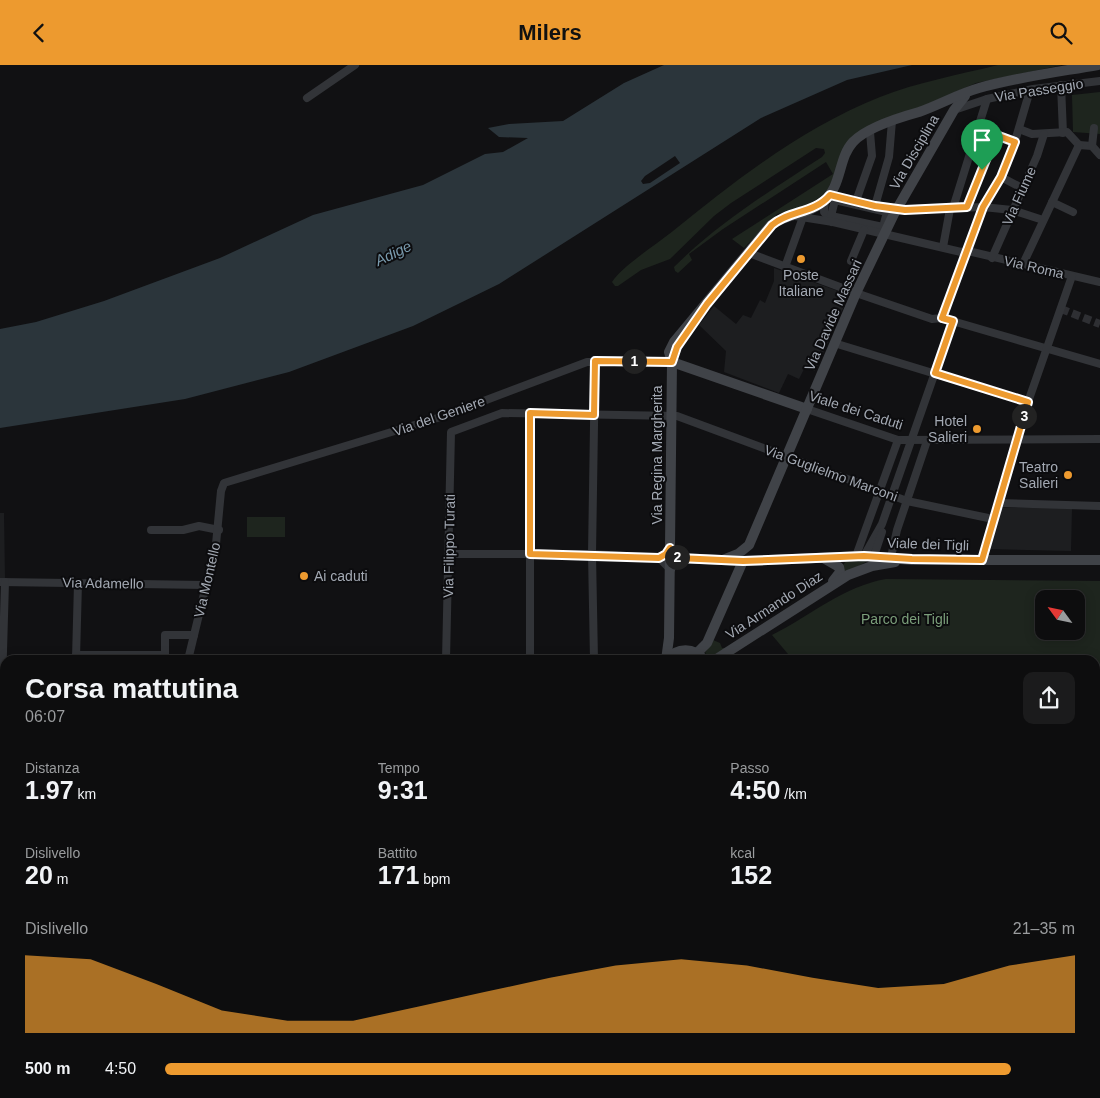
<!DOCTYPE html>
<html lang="it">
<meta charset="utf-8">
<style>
body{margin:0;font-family:Helvetica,sans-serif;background:#1b1b1c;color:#f1f3f6;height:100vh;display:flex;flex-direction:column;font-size:19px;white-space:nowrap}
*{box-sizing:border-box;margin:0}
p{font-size:16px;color:#9a9c9e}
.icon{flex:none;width:28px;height:28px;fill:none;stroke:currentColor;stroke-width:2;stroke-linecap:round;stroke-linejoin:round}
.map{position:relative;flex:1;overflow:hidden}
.panel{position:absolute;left:0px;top:590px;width:1100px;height:444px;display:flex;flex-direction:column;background:#0d0d0e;border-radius:15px 15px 0 0;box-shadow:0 2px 12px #0003,0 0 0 1px #2d2d2e}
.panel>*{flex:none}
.needle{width:32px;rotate:303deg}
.tools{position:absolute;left:1035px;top:525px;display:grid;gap:10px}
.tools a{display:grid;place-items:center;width:50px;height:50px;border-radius:10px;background:#0d0d0e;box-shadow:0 2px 12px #0003,0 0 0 1px #2d2d2e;font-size:25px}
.pin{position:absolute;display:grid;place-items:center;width:42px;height:42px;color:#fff;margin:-51px -21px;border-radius:50% 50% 50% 0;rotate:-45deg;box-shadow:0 0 5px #0007}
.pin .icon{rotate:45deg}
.km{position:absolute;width:25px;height:25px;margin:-12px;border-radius:50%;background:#222;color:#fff;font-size:14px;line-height:25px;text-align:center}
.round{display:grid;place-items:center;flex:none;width:52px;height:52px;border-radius:10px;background:#1b1b1c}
.summary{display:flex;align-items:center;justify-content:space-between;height:85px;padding:0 25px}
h1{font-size:28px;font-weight:700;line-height:38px}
.figures{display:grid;grid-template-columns:repeat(3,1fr);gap:8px;height:85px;padding:5px 25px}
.figures div{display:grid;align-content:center}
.figures b{font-size:25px;font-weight:700}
.figures small{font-size:14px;font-weight:400}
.figures p{font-size:14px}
.chart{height:140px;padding:10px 25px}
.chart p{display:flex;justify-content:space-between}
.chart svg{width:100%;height:90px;margin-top:5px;fill:#ed9a2f;opacity:.7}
ul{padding:0 25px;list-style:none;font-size:16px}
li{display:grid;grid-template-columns:80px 60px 1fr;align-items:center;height:38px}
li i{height:12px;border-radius:6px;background:#ed9a2f}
header{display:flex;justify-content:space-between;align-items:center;height:65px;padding:0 25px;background:#ed9a2f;color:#111;font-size:22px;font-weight:700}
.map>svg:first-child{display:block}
.built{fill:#1d1e20}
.green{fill:#1e251e;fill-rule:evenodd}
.water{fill:#2b353b}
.pier{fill:#111113}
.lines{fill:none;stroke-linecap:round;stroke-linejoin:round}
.river{stroke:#2b353b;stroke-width:11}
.street-tunnel{stroke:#2e2f33;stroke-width:8;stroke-dasharray:8 4;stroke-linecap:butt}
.street{stroke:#323438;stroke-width:8}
.secondary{stroke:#404348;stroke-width:10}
.rail{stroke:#494c51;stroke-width:2;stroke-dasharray:6 5;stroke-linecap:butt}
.route-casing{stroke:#fff;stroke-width:10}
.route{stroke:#ed9a2f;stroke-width:6}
.poi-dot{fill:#ed9a2f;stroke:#0c0c0e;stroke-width:2}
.labels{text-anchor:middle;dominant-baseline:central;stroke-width:4;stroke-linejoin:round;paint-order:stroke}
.street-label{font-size:14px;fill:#a3a9b3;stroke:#0c0c0e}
.poi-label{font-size:14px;fill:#a3a9b3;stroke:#0c0c0e;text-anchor:end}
.park-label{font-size:14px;fill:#7b9e7a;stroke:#0c0c0e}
.water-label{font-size:15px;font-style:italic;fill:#7a9bae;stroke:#0c0c0e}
</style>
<header><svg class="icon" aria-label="back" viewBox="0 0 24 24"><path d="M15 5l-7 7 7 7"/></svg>Milers<svg class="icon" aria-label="search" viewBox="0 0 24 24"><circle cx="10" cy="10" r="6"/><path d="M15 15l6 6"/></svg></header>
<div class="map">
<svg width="1100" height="1033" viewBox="0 0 1100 1033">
<rect width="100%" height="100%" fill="#111113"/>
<g class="built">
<polygon points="774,203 849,230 815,306 805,302 799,314 788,309 779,328 724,307 726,286 699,260 714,241 736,259 743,250 751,253 760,235 765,238 774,216"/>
<polygon points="1001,443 1072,443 1071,486 989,484"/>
<polygon points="0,448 4,448 5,515 0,515"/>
<polygon points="1100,747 1100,802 1095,798 1095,754"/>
<polygon points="571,1029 847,1029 845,1033 569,1033"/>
<polygon points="864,1029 935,1029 931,1033 861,1033"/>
</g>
<g class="green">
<path d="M998,0H1062L976,18L852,72L826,128L804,143L777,149L744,183L732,174L833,109L826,97L723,164L689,189L692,195L678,208L675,206L674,202C718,158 770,126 822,92L825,88L824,84L816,83L731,138L714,151L670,194L641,205L618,221H615L612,217C621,202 657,179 673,166C736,115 804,62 880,32C918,17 958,10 998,0Z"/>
<polygon points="1100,27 1100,69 1073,67 1072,30"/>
<rect x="247" y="452" width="38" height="20"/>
<polygon points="848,494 869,495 840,512 843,500"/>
<path d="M886,514L1100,516V671L1095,675V595H793L772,570C810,551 844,521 886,514ZM1044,534H1076V566H1044Z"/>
<polygon points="713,575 720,578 722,583 726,583 710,592 705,588"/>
<polygon points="1100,905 1100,1019 1095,1026 1095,909"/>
<polygon points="58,1029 184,1029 183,1033 58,1033"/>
<polygon points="975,1029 1092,1029 1077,1033 974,1033"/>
</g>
<polygon class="water" points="664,0 912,0 847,15 761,53 499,219 413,261 289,307 185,334 0,363 0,264 36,257 104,236 220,193 313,150 423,120 485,89 503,87 528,73 499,72 488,63 509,59 563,56 624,18"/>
<polygon class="pier" points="675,91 680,98 650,118 643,119 641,116 645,111"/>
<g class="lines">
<g class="river">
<polyline points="0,635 5,635"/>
<polyline points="1095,820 1100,824"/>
<polyline points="188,1033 189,1029"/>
</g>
<g class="street-tunnel">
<polyline points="1061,244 1100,259"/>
<polyline points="1095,808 1100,812"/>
</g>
<g class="street">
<polyline points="1061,20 1063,68"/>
<polyline points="307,33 355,0"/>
<polyline points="954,45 987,34 1033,24 1100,16"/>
<polyline points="978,64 1015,77"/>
<polyline points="1019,64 1032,69 1067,67 1079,80"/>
<polyline points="1079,80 1092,81 1100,90"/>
<polyline points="1092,81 1094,63"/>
<polyline points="1001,112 1022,123"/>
<polyline points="830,130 875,141 905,145 983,142 1012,145 1043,155"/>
<polyline points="825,135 824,147 832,157"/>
<polygon points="835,135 887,147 883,162 831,151"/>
<polyline points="856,136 872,91 870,67"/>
<polyline points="1052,137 1073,147"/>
<polyline points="875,141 889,92 892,56"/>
<polyline points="967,142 996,70"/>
<polyline points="953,143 987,34"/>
<polyline points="795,151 833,157 961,187 968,186 1100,217"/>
<polyline points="943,182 950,144"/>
<polyline points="749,188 856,228 932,254 942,253 1100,299"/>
<polyline points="992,193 1037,91 1044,69"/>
<polyline points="851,196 864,165"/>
<polyline points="1023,199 1079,80"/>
<polyline points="785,202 803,152"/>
<polyline points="942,253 983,142 1001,112 1013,83 1028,32 1027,26"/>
<polyline points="834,278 1028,337"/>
<polyline points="807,344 898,375 1100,374"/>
<polyline points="530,348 530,595"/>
<polyline points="998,438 1100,441"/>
<polyline points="151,465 183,465 199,461 219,465"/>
<polyline points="449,489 592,489 659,493 670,504"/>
<polyline points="856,491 898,375"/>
<polyline points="864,491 882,459 953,256"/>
<polyline points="891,492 897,465 927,376"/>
<polyline points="873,494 882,467"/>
<polyline points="982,495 1028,337 1072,211"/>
<polyline points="0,517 206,520"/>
<polyline points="76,590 165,590 165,570 194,570"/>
<polyline points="76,593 78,518"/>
<polyline points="188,595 216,479 221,426 224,418 444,351 587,297 672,297"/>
<polyline points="446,595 451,367 502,348 677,351 907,436 993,454"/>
<polyline points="594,595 592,489 595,296"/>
<polyline points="2,621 5,517"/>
<polyline points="0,668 5,668"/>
<polyline points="1095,688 1100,688"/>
<polyline points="0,736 5,725"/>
<polyline points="1095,742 1100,735"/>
<polyline points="0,796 5,815"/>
<polyline points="0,942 5,941"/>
<polyline points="850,1033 852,1029"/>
<polyline points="1098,1033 1100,1030"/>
</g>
<g class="secondary">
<polyline points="672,297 807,344"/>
<polyline points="825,494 839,502 840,507 833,516"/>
<polyline points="723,495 738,489 749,480 856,228 894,149 954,45 965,31"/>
<polyline points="670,504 674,497 681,493 743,496 864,491 912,495 1100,495"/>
<polyline points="697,588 707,578 743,496"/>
<path d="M666,595L669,573L672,297L669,287L674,277L771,160C787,148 808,150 823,137C842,122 838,93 853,77C866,63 901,52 919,47C939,40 958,29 979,23C1018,12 1058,7 1098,0"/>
<path d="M667,595C677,582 694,582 704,595"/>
<polyline points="715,595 848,510 872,501 895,497"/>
<polyline points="0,621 5,621"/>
<polyline points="1095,899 1100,895"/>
<polyline points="557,1033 558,1029"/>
<polyline points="565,1033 566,1029"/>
<polyline points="954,1033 957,1029"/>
</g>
<g class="rail">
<polyline points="1095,789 1100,783"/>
<polyline points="1095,801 1100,795"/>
<polyline points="900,1033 904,1029"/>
</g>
</g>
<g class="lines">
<g class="route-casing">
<path id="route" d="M996,70L1015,77L1001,112L983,142L942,253L953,256L935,308L1028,337L982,495L912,494L864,491L743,496L678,493L674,491L670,483L666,489L659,493L530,489V348L594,350L595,296L672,297L677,282L707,239L772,160C789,145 814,149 830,130L875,141L905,145L967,142Z"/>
</g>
<use href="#route" class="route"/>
</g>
<g class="poi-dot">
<circle cx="801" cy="194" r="5"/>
<circle cx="977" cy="364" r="5"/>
<circle cx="1068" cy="410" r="5"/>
<circle cx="304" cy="511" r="5"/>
</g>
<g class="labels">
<g class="street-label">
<text transform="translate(1039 25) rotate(-9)">Via Passeggio</text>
<text transform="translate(914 87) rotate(-60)">Via Disciplina</text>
<text transform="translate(1019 131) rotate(-66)">Via Fiume</text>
<text transform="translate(1034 202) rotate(13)">Via Roma</text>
<text transform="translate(833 250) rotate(-66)">Via Davide Massari</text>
<text transform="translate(856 345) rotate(18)">Viale dei Caduti</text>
<text transform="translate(439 351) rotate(-19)">Via del Geniere</text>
<text transform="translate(657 390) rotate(-90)">Via Regina Margherita</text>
<text transform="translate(831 408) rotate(20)">Via Guglielmo Marconi</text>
<text transform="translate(928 479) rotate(2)">Viale dei Tigli</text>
<text transform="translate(449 481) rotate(-89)">Via Filippo Turati</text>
<text transform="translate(207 515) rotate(-77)">Via Montello</text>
<text transform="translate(103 518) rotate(1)">Via Adamello</text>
<text transform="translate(774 540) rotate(-33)">Via Armando Diaz</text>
</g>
<g class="poi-label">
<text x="801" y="210" text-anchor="middle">Poste<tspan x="801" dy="16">Italiane</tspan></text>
<text x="967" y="356">Hotel<tspan x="967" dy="16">Salieri</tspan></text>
<text x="1058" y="402">Teatro<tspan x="1058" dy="16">Salieri</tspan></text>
<text x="314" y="511" text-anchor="start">Ai caduti</text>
</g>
<g class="park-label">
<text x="905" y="554">Parco dei Tigli</text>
</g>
<g class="water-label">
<text transform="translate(393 188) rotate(-26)">Adige</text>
</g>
</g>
</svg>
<div class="tools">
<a><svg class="needle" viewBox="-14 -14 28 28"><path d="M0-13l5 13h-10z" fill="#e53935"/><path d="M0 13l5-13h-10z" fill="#9a9c9e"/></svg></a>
</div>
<div class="pin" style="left:982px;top:105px;background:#1e9e55"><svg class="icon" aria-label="arrive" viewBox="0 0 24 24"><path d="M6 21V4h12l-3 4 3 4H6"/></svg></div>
<b class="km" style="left:634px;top:296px">1</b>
<b class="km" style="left:677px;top:492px">2</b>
<b class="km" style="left:1024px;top:351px">3</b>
<section class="panel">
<div class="summary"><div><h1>Corsa mattutina</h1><p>06:07</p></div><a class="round"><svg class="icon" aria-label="share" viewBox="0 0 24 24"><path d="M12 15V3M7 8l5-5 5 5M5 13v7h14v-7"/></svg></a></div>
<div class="figures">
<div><p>Distanza</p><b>1.97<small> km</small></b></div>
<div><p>Tempo</p><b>9:31</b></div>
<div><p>Passo</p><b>4:50<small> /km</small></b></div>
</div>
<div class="figures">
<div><p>Dislivello</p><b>20<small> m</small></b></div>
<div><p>Battito</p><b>171<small> bpm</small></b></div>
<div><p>kcal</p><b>152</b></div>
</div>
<div class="chart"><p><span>Dislivello</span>21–35 m</p>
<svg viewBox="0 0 160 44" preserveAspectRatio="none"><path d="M0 44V6L10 8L20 20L30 33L40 38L50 38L60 31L70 24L80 17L90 11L100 8L110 11L120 17L130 22L140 20L150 11L160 6V44z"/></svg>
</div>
<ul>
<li><b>500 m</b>4:50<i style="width:93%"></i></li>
</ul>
</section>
</div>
